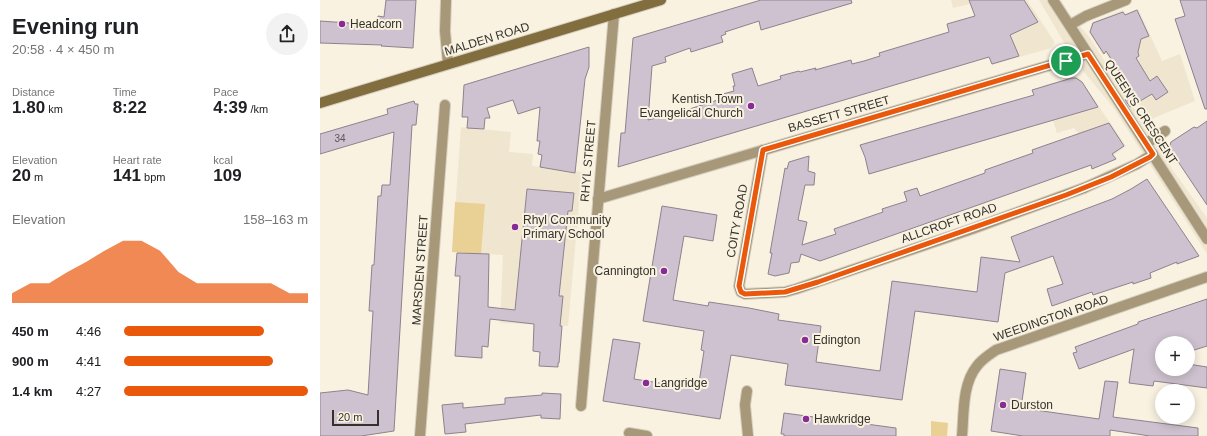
<!DOCTYPE html>
<meta charset="utf-8">
<style>
body{margin:0;font-family:Arial,sans-serif;background:#f2f2f2;color:#202124;height:100vh;display:flex;flex-direction:column;font-size:15px;white-space:nowrap}
*{box-sizing:border-box;margin:0}
p{font-size:13px;color:#757577}
.icon{flex:none;width:22px;height:22px;fill:none;stroke:currentColor;stroke-width:2;stroke-linecap:round;stroke-linejoin:round}
.map{position:relative;flex:1;overflow:hidden}
.sheet{display:flex;flex-direction:column;background:#fff;width:320px}
.sheet>*{flex:none}
.tools{position:absolute;left:835px;top:336px;display:grid;gap:8px}
.tools a{display:grid;place-items:center;width:40px;height:40px;border-radius:50%;background:#fff;box-shadow:0 2px 10px #0003;font-size:20px}
.scale{position:absolute;left:12px;bottom:10px;width:47px;box-sizing:border-box;padding-left:4px;border:2px solid #34322b;border-top:0;font-size:11px;line-height:14px;white-space:nowrap;color:#34322b;-webkit-text-stroke:3px #f9f2e1;paint-order:stroke}
.pin{position:absolute;display:grid;place-items:center;width:34px;height:34px;color:#fff;margin:-17px;border:2px solid #fff;border-radius:50%;box-shadow:0 1px 4px #0007}
.round{display:grid;place-items:center;flex:none;width:42px;height:42px;border-radius:21px;background:#f2f2f2}
.head{display:flex;align-items:center;justify-content:space-between;height:68px;padding:0 12px}
h1{font-size:22px;font-weight:700;line-height:30px}
.figures{display:grid;grid-template-columns:repeat(3,1fr);gap:6px;height:68px;padding:4px 12px}
.figures div{display:grid;align-content:center}
.figures b{font-size:17px;font-weight:700}
.figures small{font-size:11px;font-weight:400}
.figures p{font-size:11px}
.chart{height:112px;padding:8px 12px}
.chart p{display:flex;justify-content:space-between}
.chart svg{width:100%;height:72px;margin-top:4px;fill:#ea580c;opacity:.7}
ul{padding:0 12px;list-style:none;font-size:13px}
li{display:grid;grid-template-columns:64px 48px 1fr;align-items:center;height:30px}
li i{height:10px;border-radius:5px;background:#ea580c}
main{display:flex;flex:1;min-height:0}
.map>svg:first-child{display:block}
.built{fill:#f0e6cf}
.green{fill:#e9d094}
.building{fill:#cfc2d0;stroke:#8d828e}
.lines{fill:none;stroke-linecap:round;stroke-linejoin:round}
.pedestrian-casing{stroke:#d6cfc0;stroke-width:12}
.minor-casing{stroke:#d6cfc0;stroke-width:12}
.secondary-casing{stroke:#d6cfc0;stroke-width:12}
.pedestrian{stroke:#a69879;stroke-width:10}
.minor{stroke:#a69879;stroke-width:10}
.secondary{stroke:#816d3d;stroke-width:10}
.route-casing{stroke:#fff;stroke-width:8}
.route{stroke:#ea580c;stroke-width:5}
.poi-dot{fill:#892b96;stroke:#f9f2e1;stroke-width:1.5}
.labels{text-anchor:middle;dominant-baseline:central;stroke-width:4;stroke-linejoin:round;paint-order:stroke}
.number-label{font-size:10px;fill:#5b5654}
.poi-label{font-size:12px;fill:#34322b;stroke:#f9f2e1;text-anchor:start}
.street-label{font-size:12px;fill:#34322b;stroke:#f9f2e1}
</style>
<main>
<section class="sheet">
<div class="head"><div><h1>Evening run</h1><p>20:58 · 4 × 450 m</p></div><a class="round"><svg class="icon" aria-label="share" viewBox="0 0 24 24"><path d="M12 15V3M7 8l5-5 5 5M5 13v7h14v-7"/></svg></a></div>
<div class="figures">
<div><p>Distance</p><b>1.80<small> km</small></b></div>
<div><p>Time</p><b>8:22</b></div>
<div><p>Pace</p><b>4:39<small> /km</small></b></div>
</div>
<div class="figures">
<div><p>Elevation</p><b>20<small> m</small></b></div>
<div><p>Heart rate</p><b>141<small> bpm</small></b></div>
<div><p>kcal</p><b>109</b></div>
</div>
<div class="chart"><p><span>Elevation</span>158–163 m</p>
<svg viewBox="0 0 160 44" preserveAspectRatio="none"><path d="M0 44V38L10 32L20 32L30 25L40 19L50 12L60 6L70 6L80 12L90 25L100 32L110 32L120 32L130 32L140 32L150 38L160 38V44z"/></svg>
</div>
<ul>
<li><b>450 m</b>4:46<i style="width:76%"></i></li>
<li><b>900 m</b>4:41<i style="width:81%"></i></li>
<li><b>1.4 km</b>4:27<i style="width:100%"></i></li>
</ul>
</section>
<div class="map">
<svg width="887" height="436" viewBox="0 0 887 436">
<rect width="100%" height="100%" fill="#f9f2e1"/>
<g class="built">
<polygon points="631,0 707,0 734,41 734,44 731,48 672,65 664,38 650,4 633,8"/>
<polygon points="719,0 741,0 748,12 770,38 852,169 887,218 887,254 793,107 755,61"/>
<polygon points="818,9 842,61 860,54 875,101 829,120 786,53 783,55 769,32 772,22 803,10 805,14"/>
<polygon points="756,76 760,79 806,146 794,155 797,159 784,165 776,150 765,142 754,128 737,133 722,86"/>
<polygon points="141,127 191,132 189,152 213,154 212,166 262,172 248,326 180,323 183,255 132,252"/>
</g>
<g class="green">
<polygon points="135,202 165,204 161,254 132,252"/>
<polygon points="611,421 628,423 627,436 611,436"/>
</g>
<g class="building">
<polygon points="66,0 96,0 93,48 61,46 62,45 0,43 0,21 58,25 58,16 64,17"/>
<polygon points="441,0 531,0 532,3 441,30 439,21 405,32 406,34 401,36 403,42 371,52 370,48 345,57 346,62 332,66 328,120 357,113 404,98 403,94 414,91 413,86 415,86 412,74 432,68 438,86 461,79 460,76 479,71 480,72 496,68 495,70 531,60 532,64 544,61 560,56 559,53 629,32 627,24 655,16 649,0 704,0 718,22 690,35 699,56 672,64 669,57 298,167 301,133 305,133 313,38"/>
<polygon points="860,0 887,0 887,109 885,109 855,19 865,16"/>
<polygon points="817,10 829,36 821,39 818,52 819,56 816,58 830,81 837,76 848,92 836,100 832,94 810,107 805,100 814,94 786,51 784,54 770,32 773,23 803,12 805,15"/>
<polygon points="269,47 269,67 265,79 255,173 220,167 222,155 218,154 220,141 217,141 220,107 198,114 193,100 167,108 170,118 165,118 164,129 147,128 148,117 142,117 144,85"/>
<polygon points="752,78 756,78 762,82 778,107 549,174 545,157 540,145 714,95 712,90"/>
<polygon points="94,101 95,104 98,104 96,125 92,125 74,431 41,436 0,436 0,393 28,390 48,395 53,311 49,311 52,265 54,265 58,196 61,196 62,185 70,185 74,132 0,154 0,134 68,114 67,109"/>
<polygon points="887,121 887,205 849,148 851,142 874,127 877,128"/>
<polygon points="789,123 804,146 792,154 796,159 772,169 771,165 500,261 481,254 479,262 471,263 469,273 455,276 448,274 452,253 450,253 465,168 467,169 469,162 489,156 488,171 495,173 494,185 485,185 478,220 487,222 482,245 516,234 514,229 563,212 562,209 587,201 584,192 597,188 600,196 665,173 665,170 713,153 712,150"/>
<polygon points="827,179 879,256 857,264 857,262 830,273 831,278 813,284 813,282 773,295 772,292 732,306 727,289 743,284 733,256 685,273 678,322 595,311 582,400 465,385 468,364 411,355 400,419 283,401 293,339 320,343 314,379 378,389 384,351 381,350 384,331 323,321 342,206 397,215 393,241 364,236 353,300 388,306 389,302 429,308 459,314 458,320 501,326 496,362 560,371 572,281 657,292 661,257 700,262 691,237 792,199 811,189"/>
<polygon points="207,189 254,193 252,211 248,211 239,296 243,296 240,326 242,326 239,363 238,363 238,367 219,366 220,352 213,351 214,324 170,319 168,347 162,346 162,358 135,356 140,276 135,276 137,253 169,254 168,307 195,310"/>
<polygon points="887,299 887,346 868,352 868,343 842,343 842,369 868,369 868,364 887,367 887,388 834,381 833,386 809,383 814,349 759,369 753,353 757,352 755,347 818,324 818,322"/>
<polygon points="680,369 706,373 701,408 779,419 785,381 798,382 793,417 878,428 878,436 830,436 790,430 790,436 703,436 671,431"/>
<polygon points="222,393 241,394 240,419 221,418 221,415 145,424 146,432 125,434 122,405 143,403 143,408 185,404 185,398 222,395"/>
<polygon points="464,413 576,428 576,436 464,436 464,434 461,434"/>
</g>
<g class="lines">
<g class="pedestrian-casing">
<g id="pedestrian">
<polyline points="768,54 887,239"/>
<polyline points="827,143 845,131"/>
<polyline points="764,188 817,164 833,154"/>
</g>
</g>
<g class="minor-casing">
<g id="minor">
<polyline points="126,0 125,31 128,64"/>
<polyline points="750,25 766,16 806,0"/>
<polyline points="443,150 419,286 421,292 425,294 465,292 476,289 652,229 764,188"/>
<polyline points="278,199 768,54 733,0"/>
<polyline points="427,391 425,405 428,436"/>
<polyline points="261,406 294,14"/>
<polyline points="309,433 327,436"/>
<polyline points="100,436 125,105"/>
<path d="M642,436C644,414 642,384 657,366C662,359 669,355 676,350L887,277"/>
</g>
</g>
<g class="secondary-casing">
<polyline id="secondary" points="0,103 341,0"/>
</g>
<use href="#pedestrian" class="pedestrian"/>
<use href="#minor" class="minor"/>
<use href="#secondary" class="secondary"/>
</g>
<g class="lines">
<g class="route-casing">
<polygon id="route" points="768,54 833,154 830,157 791,177 746,195 498,282 465,292 425,294 421,292 419,286 443,150"/>
</g>
<use href="#route" class="route"/>
</g>
<g class="poi-dot">
<circle cx="22" cy="24" r="4"/>
<circle cx="431" cy="106" r="4"/>
<circle cx="195" cy="227" r="4"/>
<circle cx="344" cy="271" r="4"/>
<circle cx="485" cy="340" r="4"/>
<circle cx="326" cy="383" r="4"/>
<circle cx="683" cy="405" r="4"/>
<circle cx="486" cy="419" r="4"/>
</g>
<g class="labels">
<g class="number-label">
<text x="20" y="138">34</text>
</g>
<g class="poi-label">
<text x="30" y="24">Headcorn</text>
<text x="423" y="99" text-anchor="end">Kentish Town<tspan x="423" dy="14">Evangelical Church</tspan></text>
<text x="203" y="220">Rhyl Community<tspan x="203" dy="14">Primary School</tspan></text>
<text x="336" y="271" text-anchor="end">Cannington</text>
<text x="493" y="340">Edington</text>
<text x="334" y="383">Langridge</text>
<text x="691" y="405">Durston</text>
<text x="494" y="419">Hawkridge</text>
</g>
<g class="street-label">
<text transform="translate(167 39) rotate(-17)">MALDEN ROAD</text>
<text transform="translate(821 112) rotate(57)">QUEEN'S CRESCENT</text>
<text transform="translate(519 114) rotate(-16)">BASSETT STREET</text>
<text transform="translate(268 161) rotate(-85)">RHYL STREET</text>
<text transform="translate(417 221) rotate(-80)">COITY ROAD</text>
<text transform="translate(629 223) rotate(-19)">ALLCROFT ROAD</text>
<text transform="translate(100 270) rotate(-86)">MARSDEN STREET</text>
<text transform="translate(731 318) rotate(-19)">WEEDINGTON ROAD</text>
</g>
</g>
</svg>
<div class="tools">
<a>+</a>
<a>−</a>
</div>
<div class="scale">20 m</div>
<div class="pin" style="left:746px;top:61px;background:#1e9e55"><svg class="icon" aria-label="arrive" viewBox="0 0 24 24"><path d="M6 21V4h12l-3 4 3 4H6"/></svg></div>
</div>
</main>
